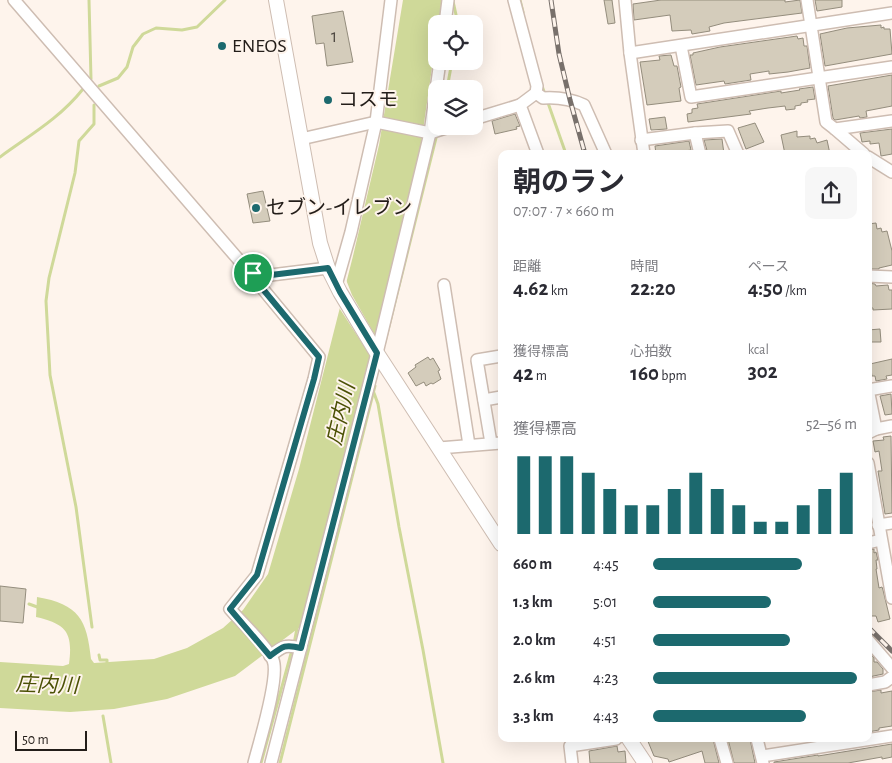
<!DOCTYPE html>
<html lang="ja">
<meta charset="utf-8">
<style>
body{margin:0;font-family:"Alegreya Sans","Noto Sans JP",sans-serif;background:#f7f7f7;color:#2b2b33;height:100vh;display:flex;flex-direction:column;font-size:19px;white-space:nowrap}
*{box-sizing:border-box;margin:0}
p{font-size:16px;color:#7c7c81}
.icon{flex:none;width:28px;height:28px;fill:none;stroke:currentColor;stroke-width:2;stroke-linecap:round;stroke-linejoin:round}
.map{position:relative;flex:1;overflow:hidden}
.drawer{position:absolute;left:498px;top:150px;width:374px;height:592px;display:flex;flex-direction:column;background:#fff;border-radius:10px;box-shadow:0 5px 20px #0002}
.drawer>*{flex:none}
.controls{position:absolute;left:428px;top:15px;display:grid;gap:10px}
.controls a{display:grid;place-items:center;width:55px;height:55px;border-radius:10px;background:#fff;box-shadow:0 5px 20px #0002;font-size:25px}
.scale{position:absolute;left:15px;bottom:12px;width:72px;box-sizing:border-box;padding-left:5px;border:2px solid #231d19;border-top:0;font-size:14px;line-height:18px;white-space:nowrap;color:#231d19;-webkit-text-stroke:4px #fef4ec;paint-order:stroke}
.pin{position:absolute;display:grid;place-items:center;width:42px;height:42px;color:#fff;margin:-21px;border:2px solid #fff;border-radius:50%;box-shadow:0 1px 5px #0007}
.round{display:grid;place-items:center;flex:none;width:52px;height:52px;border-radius:10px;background:#f7f7f7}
.summary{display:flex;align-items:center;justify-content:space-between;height:85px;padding:0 15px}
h1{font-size:28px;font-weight:700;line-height:38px}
.metrics{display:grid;grid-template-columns:repeat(3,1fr);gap:8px;height:85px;padding:5px 15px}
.metrics div{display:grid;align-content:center}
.metrics b{font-size:21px;font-weight:700}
.metrics small{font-size:14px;font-weight:400}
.metrics p{font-size:14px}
.chart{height:140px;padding:10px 15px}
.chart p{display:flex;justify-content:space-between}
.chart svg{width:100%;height:90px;margin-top:5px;stroke:#1c696e;stroke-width:6}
ul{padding:0 15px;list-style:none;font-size:16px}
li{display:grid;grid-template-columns:80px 60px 1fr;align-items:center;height:38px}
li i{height:12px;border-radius:6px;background:#1c696e}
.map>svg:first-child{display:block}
.water{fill:#cfd999}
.pier{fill:#fef4ec}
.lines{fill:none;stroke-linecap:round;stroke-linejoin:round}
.stream{stroke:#cfd999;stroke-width:3}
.building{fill:#d4ccbb;stroke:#948d7d}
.minor-casing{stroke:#cebdb2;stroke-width:14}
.major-casing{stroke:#cebdb2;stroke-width:16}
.minor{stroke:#fff;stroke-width:11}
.major{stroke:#fff;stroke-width:14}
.rail-casing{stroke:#78706b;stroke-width:5}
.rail{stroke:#fef4ec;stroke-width:3;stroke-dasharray:9;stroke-linecap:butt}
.route-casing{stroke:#fff;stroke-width:10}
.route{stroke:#1c696e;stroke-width:6}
.poi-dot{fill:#1c696e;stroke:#fef4ec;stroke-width:2}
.labels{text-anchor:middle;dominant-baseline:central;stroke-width:4;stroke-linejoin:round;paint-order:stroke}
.number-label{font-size:18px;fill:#4f4942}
.poi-label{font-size:20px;fill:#231d19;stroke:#fef4ec;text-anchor:start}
.water-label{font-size:21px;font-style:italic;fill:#4b5105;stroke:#fef4ec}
</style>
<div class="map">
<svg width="892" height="763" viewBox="0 0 892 763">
<rect width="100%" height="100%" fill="#fef4ec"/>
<path class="water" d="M403,0H442L439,24H436V40L420,151L304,624L235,676L167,699L114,709L70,712L0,708V662L63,666L69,664C73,633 67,624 36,617L37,597C79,604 87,620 91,659L94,663L154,659L187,648L223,628L243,610L268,574L299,469L353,256L379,145Z"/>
<polygon class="pier" points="345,277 352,295 376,337 371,357 338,306"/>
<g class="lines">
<g class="stream">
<polyline points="89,0 91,79"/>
<polyline points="520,0 523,12"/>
<polyline points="453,1 458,24"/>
<polyline points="541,83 566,154"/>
<polyline points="99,86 118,78 127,67 133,47 143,34 156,28 182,30 197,27 225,0"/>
<polyline points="447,89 452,61"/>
<path d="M0,157C30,135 59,119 83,89"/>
<polyline points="385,342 437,134"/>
<polyline points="374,393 378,404 399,527 423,650 443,763"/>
<polyline points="29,604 40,608"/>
<polyline points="92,627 76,507 50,375 46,301 49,278 75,173 79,141 94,124 94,105"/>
<polyline points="294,644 297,628"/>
<polyline points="99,655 100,660 107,660 107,665"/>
<polyline points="103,716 111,763"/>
<polyline points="726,739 733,763"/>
<polyline points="261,763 292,650"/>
<polyline points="280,763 375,386"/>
</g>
</g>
<g class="building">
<polygon points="604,0 612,0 615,23 608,24"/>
<polygon points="661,0 785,0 785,2 800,0 802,13 724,23 709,27 710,31 692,34 691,30 672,31 670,15 634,20 633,4"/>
<polygon points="815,0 842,0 842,7 817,11"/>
<polygon points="343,11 353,62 327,66 324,43 316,44 312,16"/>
<polygon points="881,25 881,28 884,27 884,29 890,29 892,54 825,66 820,34 847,28"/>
<polygon points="797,36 798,39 803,38 804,46 807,46 810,68 788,72 769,74 769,71 750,74 751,80 725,84 724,81 696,85 690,55 693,55 693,53 720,47"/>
<polygon points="671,55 674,66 677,66 681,87 679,88 681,101 647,105 640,62 660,60 659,56"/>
<polygon points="892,75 892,106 866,111 867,117 860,118 859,116 835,120 833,118 828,86"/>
<polygon points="813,87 815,99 807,100 808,102 801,103 801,105 795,106 795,109 786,110 785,106 768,108 749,111 751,114 688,122 687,114 692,113 692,109 698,108 697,104 781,91 781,93 800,90 799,89"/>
<polygon points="515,114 520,126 516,127 517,129 495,134 492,121"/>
<polygon points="665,117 667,129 651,130 649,119"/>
<polygon points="755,123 764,142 746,149 738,128"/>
<polygon points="892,129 892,154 881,156 879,143 870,144 870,141 862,142 860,133"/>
<polygon points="797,131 797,137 810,136 810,139 815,138 817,143 827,140 830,154 785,154 781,135"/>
<polygon points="722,139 724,154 708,154 704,140"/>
<polygon points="689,141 691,150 685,151 686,154 656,154 655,146"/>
<polygon points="263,191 270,221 253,223 247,194"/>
<polygon points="876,223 877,229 881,228 882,232 887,231 892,251 892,265 879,268 879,269 868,269 868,224"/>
<polygon points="868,283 875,284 876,286 888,285 889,290 892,290 892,309 873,310 873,308 868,308"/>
<polygon points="880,329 881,342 868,342 868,330"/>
<polygon points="428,357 430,360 433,358 440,370 438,371 441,379 433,384 431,383 426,386 424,382 416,386 408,373 416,367 415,365"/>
<polygon points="892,359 892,375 886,376 887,379 876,381 875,376 872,376 870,364"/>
<polygon points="891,394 892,414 885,415 880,396"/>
<polygon points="891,436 892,513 885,514 878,471 882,471 879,451 875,452 873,441 884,440 883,437"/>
<polygon points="874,549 874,553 876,552 878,560 876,560 877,569 876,569 879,588 882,587 883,590 890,619 878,622 876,616 869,616 868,608 868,550"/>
<polygon points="0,586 26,589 23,623 0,621"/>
<polygon points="868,651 874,658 874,662 877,662 883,669 883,674 869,677"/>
<polygon points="881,690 881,693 892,691 892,726 879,728 879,730 868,732 868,692"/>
<polygon points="647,739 713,739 719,763 705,763 702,751 669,762 668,759 654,756"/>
<polygon points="728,739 750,739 755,763 734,763"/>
<polygon points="892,744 892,757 882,759 882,757 848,763 774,763 774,762 818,755 818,756"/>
<polygon points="617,746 618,752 625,751 626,763 590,763 589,751"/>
</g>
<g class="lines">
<g class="minor-casing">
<g id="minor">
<polyline points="14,0 244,266 253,273 271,275 328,268"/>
<polyline points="514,0 537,86 536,93 520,105 538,154"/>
<polyline points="625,0 630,53 644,154"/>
<polyline points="807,0 826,122 835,129 892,121"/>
<polyline points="445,24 448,0"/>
<polyline points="681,46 691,97 892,67"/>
<polyline points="630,53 892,13"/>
<path d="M536,93L543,98C558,97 571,99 584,105L606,154"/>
<polyline points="474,119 520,105"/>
<polyline points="835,129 864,154"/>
<polyline points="695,133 728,131 738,154"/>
<polyline points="301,139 376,122 430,133 452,126"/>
<polyline points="641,140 695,133 700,154"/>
<polyline points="868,157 892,172"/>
<path d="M253,273L257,282L319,357L314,379L257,575L230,609C242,623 266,645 273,660C280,677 259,743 254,763"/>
<polyline points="868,276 892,277"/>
<polyline points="336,285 351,232 376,122 391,0"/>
<polyline points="444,285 469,445"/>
<polyline points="868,389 876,429 868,433"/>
<polyline points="868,390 892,386"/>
<polyline points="484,400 501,397"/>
<polyline points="876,429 892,426"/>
<polyline points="491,443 477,360 501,356"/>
<polyline points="439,448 501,443"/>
<polyline points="868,463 892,598"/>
<polyline points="878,525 892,523"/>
<polyline points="868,543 881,540"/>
<polyline points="868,640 892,668"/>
<path d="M270,656C283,646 285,644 301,648"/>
<polyline points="868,685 885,682 892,677"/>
<polyline points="720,739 727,763"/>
<polyline points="757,739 763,763"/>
<polyline points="762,756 892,736"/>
<polyline points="271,763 377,353 430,133 440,61"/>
<polyline points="572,763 570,746 616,739"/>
</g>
</g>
<g class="major-casing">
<g id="major">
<polyline points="276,0 320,243 328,268 340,292 375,350 501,544"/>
<polyline points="629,739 645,763"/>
</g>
</g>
<use href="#minor" class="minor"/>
<use href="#major" class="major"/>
<g class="rail-casing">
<g id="rail">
<polyline points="551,0 559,54 570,100 585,154"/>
<polyline points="868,627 892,651"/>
</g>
</g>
<use href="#rail" class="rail"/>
</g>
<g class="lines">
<g class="route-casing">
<path id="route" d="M328,268L340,292L377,353L301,648C285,644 283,646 270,656L230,609L257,575L314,379L319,357L257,282L253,273L271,275Z"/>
</g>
<use href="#route" class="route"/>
</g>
<g class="poi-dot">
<circle cx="222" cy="46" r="5"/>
<circle cx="328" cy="100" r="5"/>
<circle cx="256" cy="208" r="5"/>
</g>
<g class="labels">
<g class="number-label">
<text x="334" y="37">1</text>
</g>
<g class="poi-label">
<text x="232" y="46">ENEOS</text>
<text x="338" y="100">コスモ</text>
<text x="266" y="208">セブン-イレブン</text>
</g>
<g class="water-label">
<text transform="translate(341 414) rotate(-77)">庄内川</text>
<text transform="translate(47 685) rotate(2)">庄内川</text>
</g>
</g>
</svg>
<div class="controls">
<a><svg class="icon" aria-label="locate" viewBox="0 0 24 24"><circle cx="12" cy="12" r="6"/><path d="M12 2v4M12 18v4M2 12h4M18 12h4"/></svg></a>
<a><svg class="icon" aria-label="layers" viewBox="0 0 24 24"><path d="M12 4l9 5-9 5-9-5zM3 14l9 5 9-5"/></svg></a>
</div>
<div class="scale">50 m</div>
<div class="pin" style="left:253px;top:273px;background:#1e9e55"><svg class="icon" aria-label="arrive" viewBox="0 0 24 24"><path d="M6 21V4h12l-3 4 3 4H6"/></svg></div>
<section class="drawer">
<div class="summary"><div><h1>朝のラン</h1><p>07:07 · 7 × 660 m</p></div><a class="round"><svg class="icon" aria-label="share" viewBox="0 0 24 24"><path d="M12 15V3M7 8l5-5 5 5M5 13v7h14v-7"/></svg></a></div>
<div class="metrics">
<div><p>距離</p><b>4.62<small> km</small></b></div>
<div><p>時間</p><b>22:20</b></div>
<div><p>ペース</p><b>4:50<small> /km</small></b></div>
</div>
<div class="metrics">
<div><p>獲得標高</p><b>42<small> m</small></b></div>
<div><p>心拍数</p><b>160<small> bpm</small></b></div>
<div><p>kcal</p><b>302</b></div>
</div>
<div class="chart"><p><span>獲得標高</span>52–56 m</p>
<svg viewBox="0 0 160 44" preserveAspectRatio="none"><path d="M5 44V6M15 44V6M25 44V6M35 44V14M45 44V22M55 44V30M65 44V30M75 44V22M85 44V14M95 44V22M105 44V30M115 44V38M125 44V38M135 44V30M145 44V22M155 44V14"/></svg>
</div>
<ul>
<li><b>660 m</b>4:45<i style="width:73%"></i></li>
<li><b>1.3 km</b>5:01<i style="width:58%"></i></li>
<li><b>2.0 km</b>4:51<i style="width:67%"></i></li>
<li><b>2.6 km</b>4:23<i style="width:100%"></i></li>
<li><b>3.3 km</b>4:43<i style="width:75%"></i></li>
</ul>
</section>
</div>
